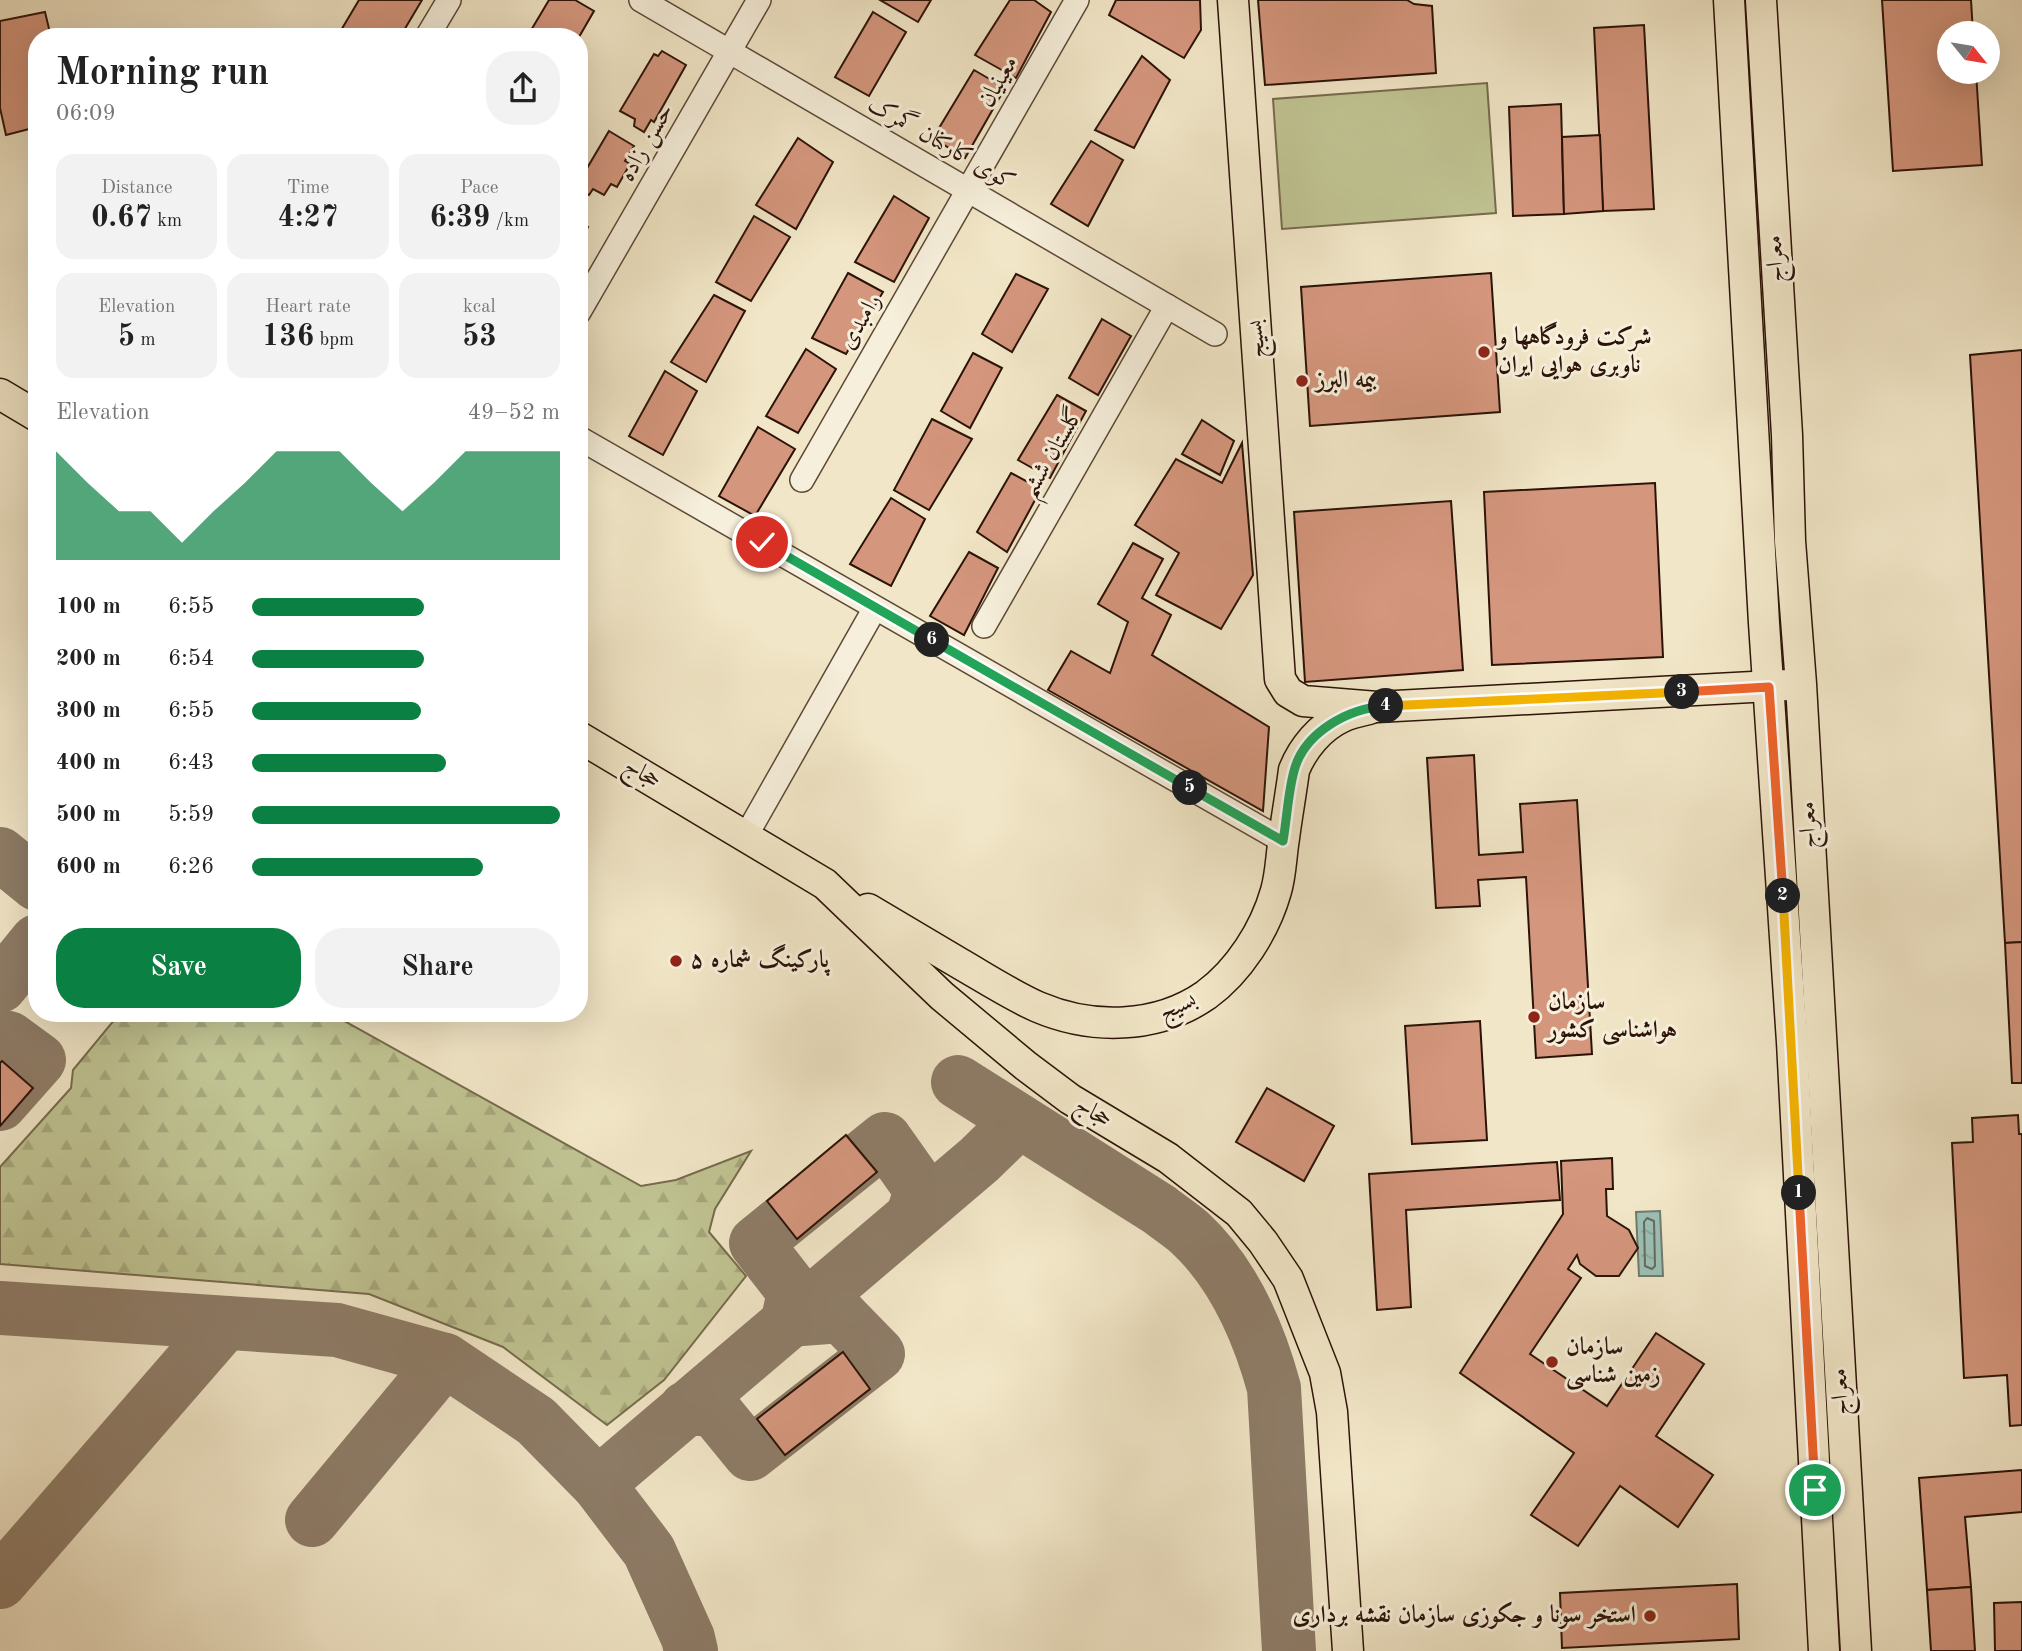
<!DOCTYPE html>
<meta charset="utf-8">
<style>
body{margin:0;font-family:"Old Standard TT",Amiri,serif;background:#f2f2f2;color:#222;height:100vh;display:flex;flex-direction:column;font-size:26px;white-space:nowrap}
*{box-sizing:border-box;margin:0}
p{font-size:23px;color:#767676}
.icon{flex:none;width:38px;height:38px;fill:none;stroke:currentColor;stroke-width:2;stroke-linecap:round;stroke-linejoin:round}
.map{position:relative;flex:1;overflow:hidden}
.sheet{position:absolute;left:28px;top:28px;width:560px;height:994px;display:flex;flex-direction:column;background:#fff;border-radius:28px;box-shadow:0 7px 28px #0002}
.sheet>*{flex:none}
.needle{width:46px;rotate:120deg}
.tools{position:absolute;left:1937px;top:21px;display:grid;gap:14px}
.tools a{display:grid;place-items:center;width:63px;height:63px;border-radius:50%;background:#fff;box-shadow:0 7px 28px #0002;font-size:35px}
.pin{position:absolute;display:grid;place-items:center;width:60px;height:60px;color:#fff;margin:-30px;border:4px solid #fff;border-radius:50%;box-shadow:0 2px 7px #0007}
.km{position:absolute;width:35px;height:35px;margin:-18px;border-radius:50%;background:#222;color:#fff;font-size:19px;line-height:35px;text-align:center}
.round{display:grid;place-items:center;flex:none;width:74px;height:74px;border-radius:28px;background:#f2f2f2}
.summary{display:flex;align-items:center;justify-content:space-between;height:119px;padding:0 28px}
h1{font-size:38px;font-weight:800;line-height:52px}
.figures{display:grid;grid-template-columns:repeat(3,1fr);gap:10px;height:119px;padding:7px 28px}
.figures div{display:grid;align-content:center;border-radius:18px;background:#f2f2f2;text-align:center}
.figures b{font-size:30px;font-weight:800}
.figures small{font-size:19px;font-weight:400}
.figures p{font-size:19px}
.chart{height:196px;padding:14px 28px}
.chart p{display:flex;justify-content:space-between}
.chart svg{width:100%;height:126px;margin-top:7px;fill:#0b8043;opacity:.7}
.action{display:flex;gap:14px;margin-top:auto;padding:14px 28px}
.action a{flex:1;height:80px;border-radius:28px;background:#0b8043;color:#fff;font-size:28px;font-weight:800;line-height:80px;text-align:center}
.action a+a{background:#f2f2f2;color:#222}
ul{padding:0 28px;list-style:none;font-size:23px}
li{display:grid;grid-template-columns:112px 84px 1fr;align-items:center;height:52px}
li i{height:18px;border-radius:9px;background:#0b8043}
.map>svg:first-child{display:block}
.green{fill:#c0c392;stroke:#766b4c;stroke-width:2}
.forest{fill:url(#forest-firs);stroke:#766b4c;stroke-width:2}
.water{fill:url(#water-ripples);stroke:#6f7b6f;stroke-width:2}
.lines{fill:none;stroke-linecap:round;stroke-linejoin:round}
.shore{stroke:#646a5e;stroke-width:2}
.taxiway{stroke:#8e7c67;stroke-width:54}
.building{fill:#d4967d;stroke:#2c1307;stroke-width:2}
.minor-casing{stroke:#5d4837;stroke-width:26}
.major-casing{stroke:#2c1307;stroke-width:33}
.minor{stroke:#f6efdb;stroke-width:23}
.major{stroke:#f1e6c7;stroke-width:30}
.split-1-casing{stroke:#fff;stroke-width:14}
.split-2-casing{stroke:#fff;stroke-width:14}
.split-3-casing{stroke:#fff;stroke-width:14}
.split-4-casing{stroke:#fff;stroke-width:14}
.split-5-casing{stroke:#fff;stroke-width:14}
.split-6-casing{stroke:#fff;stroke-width:14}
.split-7-casing{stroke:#fff;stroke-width:14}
.split-1{stroke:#f0652b;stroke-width:9}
.split-2{stroke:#f5b400;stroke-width:9}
.split-3{stroke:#f0652b;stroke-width:9}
.split-4{stroke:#f5b400;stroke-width:9}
.split-5{stroke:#22a559;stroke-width:9}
.split-6{stroke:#22a559;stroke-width:9}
.split-7{stroke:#22a559;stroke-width:9}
.poi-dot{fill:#8f2418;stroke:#f6efdb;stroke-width:2.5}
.labels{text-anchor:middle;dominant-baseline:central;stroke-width:6;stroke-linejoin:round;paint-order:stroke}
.street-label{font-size:24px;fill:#2c1307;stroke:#f6efdb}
.poi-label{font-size:24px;font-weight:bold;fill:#2c1307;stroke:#f6efdb;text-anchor:start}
</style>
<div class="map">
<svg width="2022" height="1651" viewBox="0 0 2022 1651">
<defs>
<pattern id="forest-firs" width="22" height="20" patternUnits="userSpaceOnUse" patternTransform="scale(1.75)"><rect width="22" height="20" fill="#c0c392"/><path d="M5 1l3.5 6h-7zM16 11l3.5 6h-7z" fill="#a5a77c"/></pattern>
<pattern id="water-ripples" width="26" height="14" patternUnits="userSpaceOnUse" patternTransform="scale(1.75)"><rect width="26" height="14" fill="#9bc0b5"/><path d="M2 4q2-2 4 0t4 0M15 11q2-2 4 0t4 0" fill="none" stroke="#86a49a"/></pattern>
</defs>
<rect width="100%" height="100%" fill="#f1e6c7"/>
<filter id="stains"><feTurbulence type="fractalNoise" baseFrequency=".00286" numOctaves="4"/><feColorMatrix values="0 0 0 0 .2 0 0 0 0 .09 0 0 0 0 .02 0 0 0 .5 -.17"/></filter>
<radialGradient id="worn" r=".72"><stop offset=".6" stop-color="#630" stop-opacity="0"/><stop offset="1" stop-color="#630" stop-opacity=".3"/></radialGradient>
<polygon class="green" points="1487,83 1496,213 1282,229 1273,99"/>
<polygon class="forest" points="120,1013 330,1013 641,1186 676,1180 751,1151 715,1209 709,1232 746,1276 664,1380 607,1425 503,1347 369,1294 0,1264 0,1167 71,1088 73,1070"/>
<polygon class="water" points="1660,1211 1663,1276 1639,1276 1636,1212"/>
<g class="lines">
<polygon class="shore" points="1647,1218 1654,1221 1655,1266 1652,1269 1645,1266 1644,1222"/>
<g class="taxiway">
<polyline points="0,854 37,884"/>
<polyline points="0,986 37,941"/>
<polyline points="0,1036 9,1038 39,1060 0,1104"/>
<path d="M958,1082L1160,1210C1170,1218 1181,1225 1190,1233C1233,1273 1259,1333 1274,1388L1289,1651"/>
<polyline points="0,1308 337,1330 445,1360 536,1421 598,1484 649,1551 688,1638 691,1651"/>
<polyline points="686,1408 714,1410 750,1454 878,1354 841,1316 788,1320 794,1292 756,1243 885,1139 921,1190 913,1215"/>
<polyline points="598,1484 979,1160 1019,1121"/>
<polyline points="312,1520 445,1360"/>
<polyline points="0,1582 225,1323"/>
</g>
</g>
<g class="building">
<polygon points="359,0 422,0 400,37 337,37"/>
<polygon points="549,0 575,0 594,11 579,37 527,37"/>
<polygon points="880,0 931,0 918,22"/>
<polygon points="1010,0 1034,0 1051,12 1016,78 975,55"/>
<polygon points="1116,0 1200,0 1201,30 1184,58 1109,15"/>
<polygon points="1258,0 1407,0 1414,4 1432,6 1436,73 1265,85"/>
<polygon points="1882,0 1971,0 1973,33 1950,33 1950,72 1976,72 1982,165 1893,171"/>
<polygon points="45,12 51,37 37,37 37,127 6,135 0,108 0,21"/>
<polygon points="873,12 906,32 869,96 835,77"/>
<polygon points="1644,25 1654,209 1603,211 1594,28"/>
<polygon points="662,51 686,65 654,122 651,120 644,132 634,126 635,119 620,111 654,54 658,56"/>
<polygon points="1142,56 1170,80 1134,148 1095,130"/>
<polygon points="974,70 1005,88 965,158 933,138"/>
<polygon points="1561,104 1564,214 1513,216 1509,107"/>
<polygon points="609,131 634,146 625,161 630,164 617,187 611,184 604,195 593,189 589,195 579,189 586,177 583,175"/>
<polygon points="1600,135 1603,211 1564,214 1562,137"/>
<polygon points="798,138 833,162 796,229 756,205"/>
<polygon points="1091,141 1123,160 1088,226 1051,204"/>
<polygon points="894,196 929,218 894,282 855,262"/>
<polygon points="754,216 790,237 751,301 716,282"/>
<polygon points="579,222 588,227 582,238 585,240 579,251"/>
<polygon points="848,273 883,292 846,354 812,338"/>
<polygon points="1491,273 1500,412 1310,426 1301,287"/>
<polygon points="1016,274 1048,289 1012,352 982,334"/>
<polygon points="714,295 745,311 706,382 671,362"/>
<polygon points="1102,319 1131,336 1098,395 1069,378"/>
<polygon points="806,349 836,369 798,433 766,416"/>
<polygon points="2022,350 2022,942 2005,943 1970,355"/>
<polygon points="973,353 1002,368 970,428 941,411"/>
<polygon points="665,371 697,391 663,455 629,436"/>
<polygon points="1057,395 1086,411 1050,478 1018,460"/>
<polygon points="932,419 972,439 929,510 894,490"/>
<polygon points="1202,420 1234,441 1220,475 1182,454"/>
<polygon points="758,427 795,449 755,516 719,496"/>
<polygon points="1242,443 1253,575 1221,629 1156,595 1179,553 1135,525 1176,459 1222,483"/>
<polygon points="1011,473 1041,489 1007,552 977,532"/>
<polygon points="1655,483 1663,657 1492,665 1484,492"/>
<polygon points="891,498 925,519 891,586 850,564"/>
<polygon points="1451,501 1463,670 1305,682 1294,512"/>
<polygon points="1133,543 1163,559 1142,598 1171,615 1152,655 1269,727 1263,811 1048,690 1071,651 1110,673 1128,622 1098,604"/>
<polygon points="969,552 998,568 964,635 930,616"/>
<polygon points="1474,755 1479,855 1523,852 1520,804 1577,800 1592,1054 1536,1058 1526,877 1478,880 1480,906 1436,908 1427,758"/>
<polygon points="2022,942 2022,1083 2012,1083 2005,943"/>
<polygon points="1480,1021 1487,1140 1412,1144 1405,1026"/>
<polygon points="2,1061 33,1088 0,1126 0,1063"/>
<polygon points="1267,1088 1334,1126 1304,1181 1236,1142"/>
<polygon points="2018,1115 2019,1134 2022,1134 2022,1425 2010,1426 2007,1375 1964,1378 1952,1143 1973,1142 1972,1118"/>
<polygon points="846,1135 877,1172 797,1239 767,1201"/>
<polygon points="1612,1158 1613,1189 1606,1189 1607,1216 1629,1230 1638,1248 1619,1276 1596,1276 1580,1264 1577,1255 1568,1269 1581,1278 1530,1354 1607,1406 1656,1333 1704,1364 1656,1436 1713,1475 1678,1527 1620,1486 1578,1546 1531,1515 1574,1453 1460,1373 1563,1214 1561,1161"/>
<polygon points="1557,1162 1560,1200 1406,1210 1411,1307 1377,1310 1369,1174"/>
<polygon points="843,1352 870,1389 785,1455 757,1419"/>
<polygon points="2022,1470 2022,1512 1965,1517 1971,1587 1927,1590 1919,1478"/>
<polygon points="1737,1584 1739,1639 1562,1648 1560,1593"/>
<polygon points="1971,1587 1975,1651 1931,1651 1927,1590"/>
<polygon points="2022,1602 2022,1651 1995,1651 1994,1603"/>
</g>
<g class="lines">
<g class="minor-casing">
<g id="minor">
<polyline points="641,0 1215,334"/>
<polyline points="427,37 449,0"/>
<polyline points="579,312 759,0"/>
<polyline points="579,438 1283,841"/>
<polyline points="802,480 1077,0"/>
<polyline points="984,626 1167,306"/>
<polyline points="746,836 875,608"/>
</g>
</g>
<g class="major-casing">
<g id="major">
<polyline points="1233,0 1280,679 1288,692 1303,701 1377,707 1789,685"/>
<polyline points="1729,0 1764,623 1792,1042 1824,1651"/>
<polyline points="1761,0 1787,435 1790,541 1801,684 1856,1651"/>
<polyline points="0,394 37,416"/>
<polyline points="579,737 825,884 942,996 1026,1066 1070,1099 1168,1158 1239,1213 1263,1242 1288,1279 1325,1373 1332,1412 1348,1651"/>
<path d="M868,909C898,927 929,945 959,963C985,978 1011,995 1038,1007C1092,1030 1157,1029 1206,995C1239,971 1265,930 1276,891C1281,874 1281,856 1284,838C1287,815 1291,793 1294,770C1303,748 1320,727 1342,717C1350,713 1360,711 1369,709"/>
</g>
</g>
<use href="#minor" class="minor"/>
<use href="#major" class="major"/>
</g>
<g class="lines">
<g class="split-1-casing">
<polyline id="split-1" points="1799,1193 1815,1490"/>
</g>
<g class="split-2-casing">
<polyline id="split-2" points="1783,896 1799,1193"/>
</g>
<g class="split-3-casing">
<polyline id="split-3" points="1682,692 1769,687 1783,896"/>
</g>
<g class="split-4-casing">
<polyline id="split-4" points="1386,706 1682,692"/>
</g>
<g class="split-5-casing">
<path id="split-5" d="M1190,788L1283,841C1287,818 1288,793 1294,771C1304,732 1349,708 1386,706"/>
</g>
<g class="split-6-casing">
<polyline id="split-6" points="932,640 1190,788"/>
</g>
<g class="split-7-casing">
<polyline id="split-7" points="762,542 932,640"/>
</g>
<use href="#split-1" class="split-1"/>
<use href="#split-2" class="split-2"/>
<use href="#split-3" class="split-3"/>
<use href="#split-4" class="split-4"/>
<use href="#split-5" class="split-5"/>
<use href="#split-6" class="split-6"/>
<use href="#split-7" class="split-7"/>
</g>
<g class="poi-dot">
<circle cx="1484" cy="352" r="7"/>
<circle cx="1302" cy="381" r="7"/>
<circle cx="676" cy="961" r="7"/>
<circle cx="1534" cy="1017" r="7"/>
<circle cx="1552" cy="1362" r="7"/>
<circle cx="1650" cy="1616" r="7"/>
</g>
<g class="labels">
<g class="street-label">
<text transform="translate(999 82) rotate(-60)">معینیان</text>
<text transform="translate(647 143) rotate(-60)">حسن زاده</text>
<text transform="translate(941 144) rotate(30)">کوی کارکنان گمرک</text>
<text transform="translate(1776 259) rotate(-93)">معراج</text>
<text transform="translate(861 322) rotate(-60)">رامبدی</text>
<text transform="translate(1257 339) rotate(-94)">بسیج</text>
<text transform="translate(1053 453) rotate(-60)">گلستان ششم</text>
<text transform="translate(642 774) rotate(31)">حجاج</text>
<text transform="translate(1809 825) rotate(-92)">معراج</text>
<text transform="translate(1178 1007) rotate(-24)">بسیج</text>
<text transform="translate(1093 1113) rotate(31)">حجاج</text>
<text transform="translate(1841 1392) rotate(-93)">معراج</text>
</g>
<g class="poi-label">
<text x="1498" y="338">شرکت فرودگاهها و<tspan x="1498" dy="28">ناوبری هوایی ایران</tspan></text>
<text x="1316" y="381">بیمه البرز</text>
<text x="690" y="961">پارکینگ شماره ۵</text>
<text x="1548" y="1003">سازمان<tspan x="1548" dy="28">هواشناسی کشور</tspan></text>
<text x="1566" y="1348">سازمان<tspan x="1566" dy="28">زمین شناسی</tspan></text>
<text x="1636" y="1616" text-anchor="end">استخر سونا و جکوزی سازمان نقشه برداری</text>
</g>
</g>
<rect width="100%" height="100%" filter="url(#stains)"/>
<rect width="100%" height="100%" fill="url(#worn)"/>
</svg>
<div class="tools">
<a><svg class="needle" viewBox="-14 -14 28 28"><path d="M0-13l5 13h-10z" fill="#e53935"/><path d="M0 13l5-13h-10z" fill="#767676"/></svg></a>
</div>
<div class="pin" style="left:1815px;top:1490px;background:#1e9e55"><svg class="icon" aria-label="arrive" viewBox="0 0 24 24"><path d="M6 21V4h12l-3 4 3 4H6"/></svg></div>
<div class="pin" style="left:762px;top:542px;background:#d93025"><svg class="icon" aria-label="check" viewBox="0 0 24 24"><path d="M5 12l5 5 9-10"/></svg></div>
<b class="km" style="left:1799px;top:1193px">1</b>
<b class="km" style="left:1783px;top:896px">2</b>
<b class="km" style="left:1682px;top:692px">3</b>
<b class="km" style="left:1386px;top:706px">4</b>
<b class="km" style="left:1190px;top:788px">5</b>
<b class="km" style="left:932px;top:640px">6</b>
<section class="sheet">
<div class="summary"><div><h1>Morning run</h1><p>06:09</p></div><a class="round"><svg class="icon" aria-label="share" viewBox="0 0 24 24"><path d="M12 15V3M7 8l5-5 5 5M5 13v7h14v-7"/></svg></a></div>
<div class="figures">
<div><p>Distance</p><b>0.67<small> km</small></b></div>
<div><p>Time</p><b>4:27</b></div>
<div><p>Pace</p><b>6:39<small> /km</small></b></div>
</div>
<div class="figures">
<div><p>Elevation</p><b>5<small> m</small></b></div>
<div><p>Heart rate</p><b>136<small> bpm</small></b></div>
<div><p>kcal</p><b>53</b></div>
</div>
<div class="chart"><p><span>Elevation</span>49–52 m</p>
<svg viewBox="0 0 160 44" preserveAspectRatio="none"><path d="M0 44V6L10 17L20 27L30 27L40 38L50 27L60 17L70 6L80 6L90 6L100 17L110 27L120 17L130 6L140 6L150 6L160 6V44z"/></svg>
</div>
<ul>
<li><b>100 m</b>6:55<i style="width:56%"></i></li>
<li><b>200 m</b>6:54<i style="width:56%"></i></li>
<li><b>300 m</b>6:55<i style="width:55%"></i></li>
<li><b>400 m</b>6:43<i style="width:63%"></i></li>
<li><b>500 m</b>5:59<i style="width:100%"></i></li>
<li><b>600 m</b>6:26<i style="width:75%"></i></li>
</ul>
<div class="action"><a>Save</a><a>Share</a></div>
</section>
</div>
